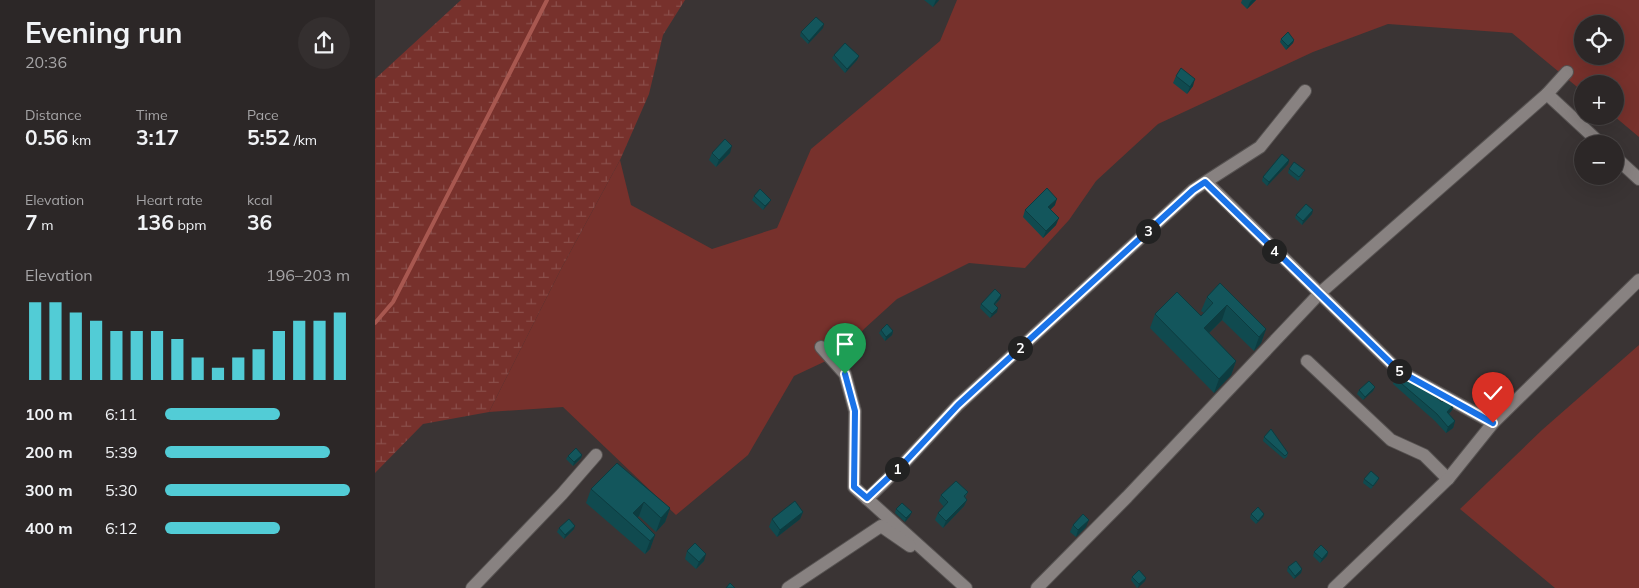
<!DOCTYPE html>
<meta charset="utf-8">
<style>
body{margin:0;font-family:Mulish,sans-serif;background:#342f2f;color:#f1f3f6;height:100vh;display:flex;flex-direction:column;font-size:19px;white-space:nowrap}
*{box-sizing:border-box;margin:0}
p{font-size:16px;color:#a6a5a7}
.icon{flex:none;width:28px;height:28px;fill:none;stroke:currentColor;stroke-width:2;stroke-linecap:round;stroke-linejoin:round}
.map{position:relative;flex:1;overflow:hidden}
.drawer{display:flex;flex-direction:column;background:#2c2727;width:375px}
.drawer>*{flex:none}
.tools{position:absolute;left:1199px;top:15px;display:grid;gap:10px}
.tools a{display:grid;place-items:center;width:50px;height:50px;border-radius:50%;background:#2c2727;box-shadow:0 5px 20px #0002,0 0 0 1px #484444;font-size:25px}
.pin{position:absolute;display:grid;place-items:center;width:42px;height:42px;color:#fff;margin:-51px -21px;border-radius:50% 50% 50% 0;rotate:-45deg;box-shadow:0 0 5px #0007}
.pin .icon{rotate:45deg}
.km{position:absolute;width:25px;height:25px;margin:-12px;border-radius:50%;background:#222;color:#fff;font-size:14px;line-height:25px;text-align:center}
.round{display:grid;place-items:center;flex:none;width:52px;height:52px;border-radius:26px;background:#342f2f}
.headline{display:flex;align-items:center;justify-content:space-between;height:85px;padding:0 25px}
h1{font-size:28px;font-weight:700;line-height:38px}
.figures{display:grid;grid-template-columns:repeat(3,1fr);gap:8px;height:85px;padding:5px 25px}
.figures div{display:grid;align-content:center}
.figures b{font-size:21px;font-weight:700}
.figures small{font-size:14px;font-weight:400}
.figures p{font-size:14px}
.chart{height:140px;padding:10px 25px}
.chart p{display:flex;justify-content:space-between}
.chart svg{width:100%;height:90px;margin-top:5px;stroke:#52ccd6;stroke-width:6}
ul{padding:0 25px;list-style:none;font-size:16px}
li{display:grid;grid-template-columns:80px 60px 1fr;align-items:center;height:38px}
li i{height:12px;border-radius:6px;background:#52ccd6}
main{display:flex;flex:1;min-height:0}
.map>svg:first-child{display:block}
.grass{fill:#77312c;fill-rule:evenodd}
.wetland{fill:url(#wetland-marsh)}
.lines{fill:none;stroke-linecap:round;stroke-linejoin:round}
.stream{stroke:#a85850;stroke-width:4}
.minor-casing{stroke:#565251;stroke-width:14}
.minor{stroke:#888281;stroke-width:12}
.wall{fill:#104a4f}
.shaded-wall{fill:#0d3c40}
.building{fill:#13565c;stroke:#0d3c40}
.route-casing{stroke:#fff;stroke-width:10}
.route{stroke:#1a73e8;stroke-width:6}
</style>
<main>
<section class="drawer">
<div class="headline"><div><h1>Evening run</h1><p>20:36</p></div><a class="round"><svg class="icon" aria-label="share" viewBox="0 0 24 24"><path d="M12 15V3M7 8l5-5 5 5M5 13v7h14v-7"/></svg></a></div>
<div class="figures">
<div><p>Distance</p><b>0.56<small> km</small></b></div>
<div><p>Time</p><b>3:17</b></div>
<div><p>Pace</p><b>5:52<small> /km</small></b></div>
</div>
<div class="figures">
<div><p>Elevation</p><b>7<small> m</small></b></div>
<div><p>Heart rate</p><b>136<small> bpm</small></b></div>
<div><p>kcal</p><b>36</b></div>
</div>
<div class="chart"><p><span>Elevation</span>196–203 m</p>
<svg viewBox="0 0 160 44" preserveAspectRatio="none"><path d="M5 44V6M15 44V6M25 44V11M35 44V15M45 44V20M55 44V20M65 44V20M75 44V24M85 44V33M95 44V38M105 44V33M115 44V29M125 44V20M135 44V15M145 44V15M155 44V11"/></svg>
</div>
<ul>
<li><b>100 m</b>6:11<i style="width:62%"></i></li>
<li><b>200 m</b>5:39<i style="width:89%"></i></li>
<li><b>300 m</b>5:30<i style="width:100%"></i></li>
<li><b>400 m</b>6:12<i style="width:62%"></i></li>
</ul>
</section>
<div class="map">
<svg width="1264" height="588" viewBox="0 0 1264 588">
<defs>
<pattern id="wetland-marsh" width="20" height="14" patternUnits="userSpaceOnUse" patternTransform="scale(1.25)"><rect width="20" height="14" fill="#77312c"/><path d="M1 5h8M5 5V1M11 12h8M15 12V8" fill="none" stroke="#8a4e4a"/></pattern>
</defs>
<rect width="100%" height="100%" fill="#3a3434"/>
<g class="grass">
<path d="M582,0H1264V137L1239,116L1240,84H1208L1207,91L1137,33L1013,24L938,52L783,124L721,181L694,220L650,268L594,263L522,299L489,329L470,352L419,376L373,455L301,515L188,407L114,412L186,269L245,160L256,205L337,249L402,228L436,149L565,41ZM1208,24H1240V56H1208Z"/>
<polygon points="1264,345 1264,588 1180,588 1085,509 1167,430"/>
</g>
<polygon class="wetland" points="86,0 310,0 288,35 274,94 245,160 186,269 114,412 48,424 0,473 0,79"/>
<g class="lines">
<polyline class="stream" points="0,323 18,302 172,0"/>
<g class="minor-casing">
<g id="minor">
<polyline points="1172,94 1192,72"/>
<polyline points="1240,157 1264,179"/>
<polyline points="831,182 1024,371 1118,423"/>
<polyline points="446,347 470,374 480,411 479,487 591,588"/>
<polyline points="932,361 1016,440 1049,455 1073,479"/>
<polyline points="492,499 530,462 583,405 818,190 885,147 930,91"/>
<polyline points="97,588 187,494 221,455"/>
<polyline points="413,588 506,526 535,546"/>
<polyline points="662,588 752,497 945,293 1172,94 1226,144"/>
<polyline points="959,588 1073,479 1118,423 1264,280"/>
</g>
</g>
<use href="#minor" class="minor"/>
</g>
<g class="wall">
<polygon points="549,0 564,0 558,7"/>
<polygon points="867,0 881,0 872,9 866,3"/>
<polygon points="448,28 433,44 425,36 426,32"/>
<polygon points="906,39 919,40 918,43 911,50 905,42"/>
<polygon points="459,55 484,56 482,60 470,73 457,58"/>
<polygon points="801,76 818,86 812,94 798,83"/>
<polygon points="337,153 355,153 341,167 334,160"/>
<polygon points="914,160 913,164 892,186 887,181 888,177"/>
<polygon points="914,169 928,174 923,181 913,173"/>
<polygon points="379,196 394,203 388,210 377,200"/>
<polygon points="680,205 675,210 681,225 668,238 648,217 650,210"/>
<polygon points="937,214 927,225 920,218 921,215"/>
<polygon points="845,283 891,329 886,343 879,351 847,320 834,333 861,361 856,375 839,393 775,328 780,314 826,316 829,313 826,311 832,297"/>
<polygon points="626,295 625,299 620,305 622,312 615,318 605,308 606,304"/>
<polygon points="506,330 518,331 517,335 510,341 504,333"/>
<polygon points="1020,378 1067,402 1080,403 1077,410 1074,414 1080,421 1078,428 1071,433 1060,421 1018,384"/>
<polygon points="1000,387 998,391 988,400 982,394 984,390"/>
<polygon points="889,437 913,453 912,457 909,459 888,441"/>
<polygon points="207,455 206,458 198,466 191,459 193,456"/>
<polygon points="1004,478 1002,482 996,489 988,483 989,479"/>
<polygon points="216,489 295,508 290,522 281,532 264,516 262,517 280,535 275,549 270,554 211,503"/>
<polygon points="593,492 590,498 592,500 589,506 568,528 560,520 563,513 569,507 564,501 566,495"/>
<polygon points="521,509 535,516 530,522 520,513"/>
<polygon points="428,512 425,519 402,537 394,527 397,519"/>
<polygon points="876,514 889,514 888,517 881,524 875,518"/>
<polygon points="698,525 711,527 701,537 695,532"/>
<polygon points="184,528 199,529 189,539 182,532"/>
<polygon points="312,551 329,561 321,569 310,559"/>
<polygon points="939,552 953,552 952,556 945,563 938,556"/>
<polygon points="913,567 927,569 926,573 919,579 912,571"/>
<polygon points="757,577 771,578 770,581 762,588 756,580"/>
</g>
<g class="shaded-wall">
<polygon points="561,0 564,0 558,7"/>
<polygon points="877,0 881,0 872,9 875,2"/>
<polygon points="449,24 448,28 433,44 434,41"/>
<polygon points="919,40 918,43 911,50 913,46"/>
<polygon points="484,56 482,60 470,73 472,69"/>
<polygon points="820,79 818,86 812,94 815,87"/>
<polygon points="357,146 355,153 341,167 344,160"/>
<polygon points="914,160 913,164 892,186 894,182"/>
<polygon points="682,199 680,205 671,214 673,207"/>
<polygon points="396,200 394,203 388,210 390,206"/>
<polygon points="938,210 937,214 927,225 928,221"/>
<polygon points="684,218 681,225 668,238 671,231"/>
<polygon points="626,295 625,299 617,307 619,304"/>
<polygon points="852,305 847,320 824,343 829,328"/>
<polygon points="623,308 622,312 615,318 617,314"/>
<polygon points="891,329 886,343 879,351 884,337"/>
<polygon points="518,331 517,335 510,341 511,337"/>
<polygon points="861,361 856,375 839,393 844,379"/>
<polygon points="1000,387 998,391 988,400 990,397"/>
<polygon points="1080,403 1077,410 1070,418 1072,412"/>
<polygon points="1080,421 1078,428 1071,433 1073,427"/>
<polygon points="207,455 206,458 198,466 199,462"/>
<polygon points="592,500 589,506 568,528 571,521"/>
<polygon points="269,502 264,516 256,524 258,513"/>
<polygon points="295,508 290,522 281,532 286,518"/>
<polygon points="428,512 425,519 402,537 405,530"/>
<polygon points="537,512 535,516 530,522 531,518"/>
<polygon points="889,514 888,517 881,524 883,521"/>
<polygon points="714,520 711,527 701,537 703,530"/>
<polygon points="200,526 199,529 189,539 190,535"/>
<polygon points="280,535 275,549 270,554 275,541"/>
<polygon points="953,552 952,556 945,563 947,559"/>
<polygon points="331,554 329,561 321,569 324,562"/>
<polygon points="927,569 926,573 919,579 920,576"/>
<polygon points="771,578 770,581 763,588 764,584"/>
</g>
<g class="building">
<polygon points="441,17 449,24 434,41 426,32"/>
<polygon points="913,32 919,40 913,46 906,39"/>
<polygon points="470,43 484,56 472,69 459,55"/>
<polygon points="806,68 820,79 815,87 801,76"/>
<polygon points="350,139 357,146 344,160 337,153"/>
<polygon points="907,154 914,160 894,182 888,177"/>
<polygon points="919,162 930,170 924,177 914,169"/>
<polygon points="672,188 682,199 673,207 684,218 671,231 650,210"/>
<polygon points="385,189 396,200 390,206 379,196"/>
<polygon points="931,204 938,210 928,221 921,215"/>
<polygon points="845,283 891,329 884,337 852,305 829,328 861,361 844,379 780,314 802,292 826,316 838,303 832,297"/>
<polygon points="620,289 626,295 619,304 623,308 617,314 606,304"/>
<polygon points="512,324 518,331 511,337 506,330"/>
<polygon points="1024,373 1046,385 1067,402 1070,398 1080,403 1072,412 1080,421 1073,427 1062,414 1020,378"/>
<polygon points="994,381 1000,387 990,397 984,390"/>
<polygon points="896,429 913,453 910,456 889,437"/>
<polygon points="201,448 207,455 199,462 193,456"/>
<polygon points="242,463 295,508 286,518 269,502 258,513 280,535 275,541 216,489"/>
<polygon points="996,471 1004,478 998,486 989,479"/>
<polygon points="581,481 593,492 589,496 592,500 571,521 563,513 573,502 566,495"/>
<polygon points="420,501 428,512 405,530 397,519"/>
<polygon points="527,503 537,512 531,518 521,509"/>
<polygon points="883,507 889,514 883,521 876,514"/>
<polygon points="708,514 714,520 703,530 698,525"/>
<polygon points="194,519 200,526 190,535 184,528"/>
<polygon points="320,543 331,554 324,562 312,551"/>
<polygon points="946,545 953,552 947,559 939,552"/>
<polygon points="921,561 927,569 920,576 913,567"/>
<polygon points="764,570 771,578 764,584 757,577"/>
<polygon points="355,583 360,588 351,588"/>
</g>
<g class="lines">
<g class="route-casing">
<polyline id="route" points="470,374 480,411 479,487 492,498 530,462 583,405 818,190 830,182 1024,371 1118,423"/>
</g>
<use href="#route" class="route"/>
</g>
</svg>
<div class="tools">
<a><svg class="icon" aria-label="locate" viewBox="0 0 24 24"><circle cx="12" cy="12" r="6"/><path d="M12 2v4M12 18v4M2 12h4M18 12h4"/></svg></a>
<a>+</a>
<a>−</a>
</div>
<div class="pin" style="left:470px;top:374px;background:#1e9e55"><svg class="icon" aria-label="arrive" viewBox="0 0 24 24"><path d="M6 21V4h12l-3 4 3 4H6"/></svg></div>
<div class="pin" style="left:1118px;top:423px;background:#d93025"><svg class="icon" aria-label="check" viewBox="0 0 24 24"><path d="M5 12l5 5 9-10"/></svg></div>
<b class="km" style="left:522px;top:469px">1</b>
<b class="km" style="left:645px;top:348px">2</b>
<b class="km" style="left:773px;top:231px">3</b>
<b class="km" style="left:899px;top:251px">4</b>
<b class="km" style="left:1024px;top:371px">5</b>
</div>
</main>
